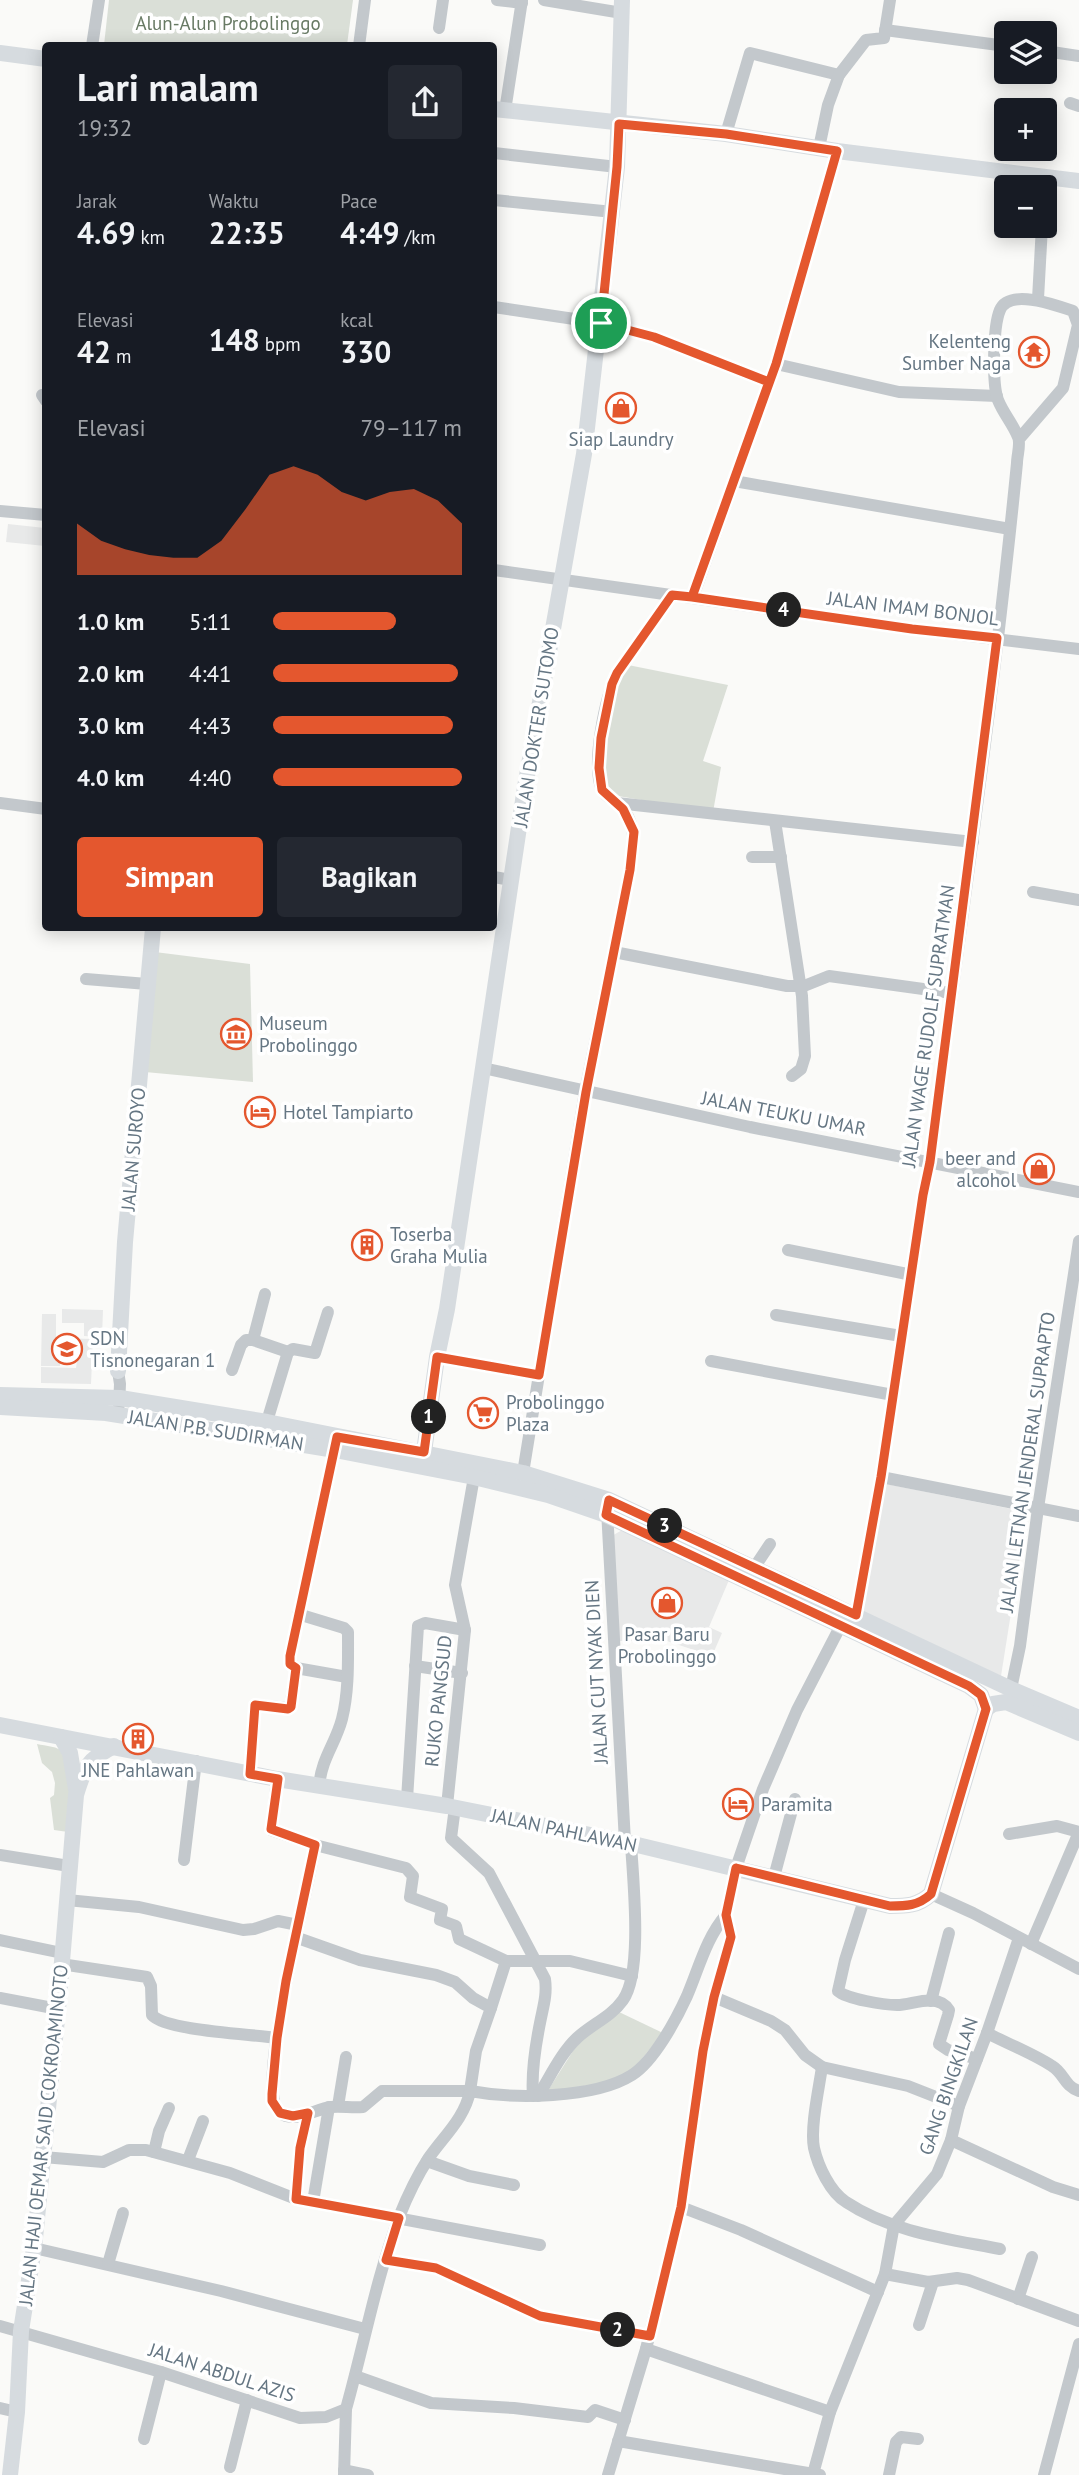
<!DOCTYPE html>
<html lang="id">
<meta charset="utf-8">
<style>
body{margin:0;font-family:"PT Sans",sans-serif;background:#242831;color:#f1f3f6;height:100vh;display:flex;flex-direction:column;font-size:26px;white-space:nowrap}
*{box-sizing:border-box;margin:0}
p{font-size:23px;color:#9ea1a6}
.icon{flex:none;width:38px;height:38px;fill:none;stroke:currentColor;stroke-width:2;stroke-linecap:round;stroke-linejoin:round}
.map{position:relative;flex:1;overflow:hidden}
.drawer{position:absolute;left:42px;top:42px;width:455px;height:889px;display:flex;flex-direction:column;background:#171b24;border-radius:7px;box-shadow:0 4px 18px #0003}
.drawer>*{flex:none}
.tools{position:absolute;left:994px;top:21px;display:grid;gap:14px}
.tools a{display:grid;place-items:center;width:63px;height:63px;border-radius:7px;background:#171b24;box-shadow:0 4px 18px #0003;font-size:35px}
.pin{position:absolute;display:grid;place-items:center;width:60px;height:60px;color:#fff;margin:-30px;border:4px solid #fff;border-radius:50%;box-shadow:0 2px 7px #0007}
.km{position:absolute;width:35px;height:35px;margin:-18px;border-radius:50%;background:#222;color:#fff;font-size:19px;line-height:35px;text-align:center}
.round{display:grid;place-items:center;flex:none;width:74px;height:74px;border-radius:7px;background:#242831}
.headline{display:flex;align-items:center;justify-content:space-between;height:119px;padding:0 35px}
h1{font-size:38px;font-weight:600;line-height:52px}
.stats{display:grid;grid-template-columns:repeat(3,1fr);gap:10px;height:119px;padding:7px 35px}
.stats div{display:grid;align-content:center}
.stats b{font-size:30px;font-weight:600}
.stats small{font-size:19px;font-weight:400}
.stats p{font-size:19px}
.chart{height:196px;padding:14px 35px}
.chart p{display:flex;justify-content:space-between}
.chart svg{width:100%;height:126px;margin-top:7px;fill:#e4572e;opacity:.7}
.button{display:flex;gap:14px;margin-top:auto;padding:14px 35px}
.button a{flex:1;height:80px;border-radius:7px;background:#e4572e;color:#fff;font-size:28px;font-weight:600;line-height:80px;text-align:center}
.button a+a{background:#242831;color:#f1f3f6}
ul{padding:0 35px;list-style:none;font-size:23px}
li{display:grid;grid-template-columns:112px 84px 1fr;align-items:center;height:52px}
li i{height:18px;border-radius:9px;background:#e4572e}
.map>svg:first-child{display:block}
.built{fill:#e8e9e9}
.green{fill:#dadfd7}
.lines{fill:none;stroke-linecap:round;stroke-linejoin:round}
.minor{stroke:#c3c8cc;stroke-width:12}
.major{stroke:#d6dbdf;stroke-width:16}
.route-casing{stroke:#fff;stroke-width:14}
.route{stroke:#e4572e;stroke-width:9}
.labels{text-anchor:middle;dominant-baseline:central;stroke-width:7;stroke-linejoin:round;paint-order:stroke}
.park-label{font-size:19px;fill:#687a64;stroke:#fff}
.poi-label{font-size:19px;fill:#657683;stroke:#fff;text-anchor:start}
.street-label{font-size:19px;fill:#657683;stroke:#fff}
</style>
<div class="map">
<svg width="1079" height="2475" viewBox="0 0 1079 2475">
<rect width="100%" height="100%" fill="#fafaf8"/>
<g class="built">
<polygon points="8,524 45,528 45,546 6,542"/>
<polygon points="62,1309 103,1310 102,1337 84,1336 84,1323 62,1323"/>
<polygon points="42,1314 56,1314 56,1338 93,1339 91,1384 41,1383 41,1367 76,1368 77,1361 61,1360 60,1366 41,1366"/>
<polygon points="886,1484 1027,1512 1001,1676 863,1612"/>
<polygon points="624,1529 729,1580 709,1627 722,1633 712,1656 664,1640 619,1641 610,1537"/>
</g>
<g class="green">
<polygon points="109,0 353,0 347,45 104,45"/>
<polygon points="623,664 728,685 703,761 721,767 713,812 606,794 599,768 603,729"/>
<polygon points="155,952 250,964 253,1082 145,1072"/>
<path d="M37,1744C46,1746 58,1746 64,1753C76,1766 69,1813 68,1832L54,1830L50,1798L54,1795L55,1783L52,1772L42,1763Z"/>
<polygon points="619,2012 663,2033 631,2072 614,2081 547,2092 573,2051 586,2035"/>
</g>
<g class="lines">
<g class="minor">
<polyline points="497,0 522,3"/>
<polyline points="544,0 622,13"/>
<polyline points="439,28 443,0"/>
<polyline points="885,30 1006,46"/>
<polyline points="92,46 99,0"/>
<polyline points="359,46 365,0"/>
<polyline points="1045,51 1079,56"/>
<polyline points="1070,103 1079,106"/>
<polyline points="505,111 522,0"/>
<polyline points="726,134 750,53 839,75"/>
<polyline points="819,148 828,105 839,75 866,40 884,38 890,0"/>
<polyline points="494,153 617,167"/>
<polyline points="494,200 613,212"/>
<polyline points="1038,299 1042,226"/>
<polyline points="494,307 601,323 654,337 769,382"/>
<polyline points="776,364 899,392 997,396"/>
<polyline points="42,395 46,401"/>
<polyline points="734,481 1010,529"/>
<polyline points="0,511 46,515"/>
<polyline points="494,570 912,629 1079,649"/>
<polyline points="693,597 776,364 837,151"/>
<polyline points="0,803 46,809"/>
<polyline points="617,803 973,842"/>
<polyline points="775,821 802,996 805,1056 801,1069 792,1076"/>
<polyline points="752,857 781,857"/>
<polyline points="494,877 511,880"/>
<polyline points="1033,892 1079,900"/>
<polyline points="614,952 787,986 804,986 829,976 952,993"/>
<polyline points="86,979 147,984"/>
<polyline points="483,1068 750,1127 1079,1192"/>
<polyline points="788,1250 912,1275"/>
<polyline points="776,1315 901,1336"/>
<polyline points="253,1340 265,1294"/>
<polyline points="437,1357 539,1375"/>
<polyline points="711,1361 893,1395"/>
<polyline points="232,1370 241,1345 246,1340 253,1340 288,1352"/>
<polyline points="118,1371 120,1384 119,1405"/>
<polyline points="265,1428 288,1352 293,1349 315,1353 328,1312"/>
<polyline points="336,1444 289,1661 296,1668 347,1677"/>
<path d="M523,1473L585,1092L630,870C633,846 639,823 618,804C614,800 605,797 602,790C591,764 605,698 617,673L672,595"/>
<polyline points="881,1477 1079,1516"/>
<polyline points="607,1510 625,1842"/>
<polyline points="754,1568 770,1544"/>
<path d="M298,1614L344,1628L348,1632C348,1661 349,1691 342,1719C335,1745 322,1757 319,1786"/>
<path d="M856,1615L881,1477L923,1195L930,1162C960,929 994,697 1017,463C1017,455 1021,444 1018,437C1013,424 1003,413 998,400C992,384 993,326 1000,310C1009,288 1056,305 1073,311L1078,325L1063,388L1019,439"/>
<polyline points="415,1666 462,1673"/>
<polyline points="1011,1689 1020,1646 1038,1508 1079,1241"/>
<polyline points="250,1774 255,1705 290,1708 296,1668"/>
<path d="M277,1779L271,1830L315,1845C311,1885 252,2092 280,2113C295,2124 315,2109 331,2107C342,2106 352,2108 363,2107L382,2091H470L476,2051L491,2008L473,1998L455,1982L436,1975L360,1960L295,1937"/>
<polyline points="407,1799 418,1626 425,1623 465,1630"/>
<polyline points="447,1806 465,1630 455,1585 474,1477"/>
<path d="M455,1807L451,1838L489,1873L545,1979C547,1993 544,2004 541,2018C536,2042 531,2071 533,2096"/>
<polyline points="1009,1834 1057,1826 1079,1832 1031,1944"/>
<polyline points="315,1845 406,1868 413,1876 410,1897 442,1909 440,1920 456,1926 459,1939 506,1961 570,1961 632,1976"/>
<polyline points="0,1855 69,1866"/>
<polyline points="184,1860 196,1761"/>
<polyline points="774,1877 795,1799"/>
<polyline points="931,1894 973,1913 1079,1969"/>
<polyline points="67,1900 139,1907 243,1930 254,1929 278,1921 298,1925"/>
<path d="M864,1900L845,1960L838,1991C847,1999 884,2005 897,2005C913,2005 937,1992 949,2010L948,2015L939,2044L948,2050L977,2059"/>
<polyline points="0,1940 62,1953"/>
<path d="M61,1964L147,1977L151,1986L152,2015C166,2031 252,2034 277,2038"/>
<polyline points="714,1997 771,2021 785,2030 805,2055 822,2067 908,2086 959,2106"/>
<polyline points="0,1998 58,2009"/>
<polyline points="931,2001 949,1933"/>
<polyline points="491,2008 506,1961"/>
<path d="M987,2033C1008,2044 1032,2053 1052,2066C1064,2073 1064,2086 1079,2091"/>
<path d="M822,2067C819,2088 810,2128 814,2148C818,2166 830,2192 846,2202C891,2232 949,2239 1000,2249"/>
<path d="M538,2096C550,2077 561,2053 577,2038C592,2024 611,2017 623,2000C643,1972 633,1880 631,1844"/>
<polyline points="338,2106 346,2057"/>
<polyline points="951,2140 1053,2187 1079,2195"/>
<polyline points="154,2152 159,2131 169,2108"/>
<polyline points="43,2157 103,2162 129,2150 146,2150 230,2173 296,2199 540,2245"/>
<polyline points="188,2160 203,2121"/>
<polyline points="427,2161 469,2176 514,2185"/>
<polyline points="296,2199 300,2148 308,2113"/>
<polyline points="313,2202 329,2107"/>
<polyline points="681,2207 741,2230 878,2292"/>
<polyline points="34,2248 221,2291 365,2329"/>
<polyline points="386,2260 436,2268 540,2316 650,2336"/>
<polyline points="108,2264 123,2213"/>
<polyline points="885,2274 928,2282 957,2278 968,2280 1079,2321"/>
<polyline points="1018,2299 1032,2257"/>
<polyline points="919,2325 933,2282"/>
<path d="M0,2326L161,2372L300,2418L326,2417L346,2409C364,2345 376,2279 399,2217C407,2197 417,2176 428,2159C443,2137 465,2118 470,2091C513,2099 594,2099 632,2075C654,2061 676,2020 687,1996C699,1968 706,1938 726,1915"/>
<polyline points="646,2349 830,2412"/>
<polyline points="355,2376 431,2403 514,2408 588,2417 595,2410 625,2420"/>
<polyline points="0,2408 17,2412"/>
<polyline points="144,2439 161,2372"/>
<polyline points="618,2441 820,2475"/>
<polyline points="230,2467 247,2400"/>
<polyline points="344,2470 368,2475"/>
<polyline points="813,2474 830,2412 885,2274 894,2225 937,2174 951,2140 959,2106 987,2033 1019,1938"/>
<polyline points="344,2475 346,2409"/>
<polyline points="608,2475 646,2349 681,2207 703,2051 714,1997 731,1937 726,1915 736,1868 763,1789 797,1710 841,1625"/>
<polyline points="889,2475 896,2442 901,2437 918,2439"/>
<polyline points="1044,2475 1079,2344"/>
</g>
<g class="major">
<polyline points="0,53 46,59"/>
<polyline points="494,109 726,134 837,151 1079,181"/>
<polyline points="118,1371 125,1242 153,928"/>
<polyline points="0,1395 120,1398 267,1422 523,1473 609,1500 1011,1689 1079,1718"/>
<polyline points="0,1407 106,1413 335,1450 474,1477 548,1495 606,1515 969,1686 981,1695 986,1709"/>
<polyline points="424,1452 437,1357 447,1309 525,787 584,454 617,167 622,0"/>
<polyline points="986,1709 993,1704 1006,1702 1079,1733"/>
<path d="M0,1725L277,1779L447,1806L625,1842L890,1906C906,1906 918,1906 931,1894L986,1709"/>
<polyline points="61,1737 70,1753 76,1789"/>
<path d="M10,2475L17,2412L21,2331L34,2248L58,2009L76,1795C84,1768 88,1759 114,1746"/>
</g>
</g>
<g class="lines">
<g class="route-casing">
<path id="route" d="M601,323L654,337L769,382L692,597L672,595L617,673L612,684L601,738L599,768L602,790L623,809L634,832L630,870L586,1092L539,1375L437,1357L424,1452L337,1437L290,1656V1664L296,1668L291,1707L288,1709L255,1705L250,1774L278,1779L271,1829L315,1845L286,1981L277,2038L272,2094V2101L280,2113L293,2116L308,2113L300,2148L296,2199L399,2218L386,2260L436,2268L540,2316L650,2336L681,2207L703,2051L714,1997L731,1937L726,1915L736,1868L890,1906C906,1906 918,1906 931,1894L986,1709L981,1695L969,1686L606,1515L609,1500L856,1615L881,1477L923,1195L930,1162L997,638L912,629L692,597C720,519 748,442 776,364L837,151L726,134L619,124L617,167L601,323"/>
</g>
<use href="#route" class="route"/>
</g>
<defs>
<g id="temple-ring" transform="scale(1.575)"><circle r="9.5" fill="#fff" stroke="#e4572e" stroke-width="1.5"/><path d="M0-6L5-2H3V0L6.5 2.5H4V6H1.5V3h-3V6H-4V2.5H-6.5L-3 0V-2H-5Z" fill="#e4572e"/></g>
<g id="shop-ring" transform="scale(1.575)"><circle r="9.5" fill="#fff" stroke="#e4572e" stroke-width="1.5"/><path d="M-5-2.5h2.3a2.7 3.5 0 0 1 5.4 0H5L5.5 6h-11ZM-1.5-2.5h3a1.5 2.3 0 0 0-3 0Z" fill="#e4572e"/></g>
<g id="museum-ring" transform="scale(1.575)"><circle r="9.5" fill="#fff" stroke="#e4572e" stroke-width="1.5"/><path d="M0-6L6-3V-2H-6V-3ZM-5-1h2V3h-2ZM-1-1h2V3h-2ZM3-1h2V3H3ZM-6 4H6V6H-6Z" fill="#e4572e"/></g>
<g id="hotel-ring" transform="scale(1.575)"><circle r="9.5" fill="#fff" stroke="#e4572e" stroke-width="1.5"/><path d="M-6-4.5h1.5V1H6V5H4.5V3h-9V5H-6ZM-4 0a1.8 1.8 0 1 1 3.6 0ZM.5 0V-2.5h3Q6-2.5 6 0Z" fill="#e4572e"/></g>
<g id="building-ring" transform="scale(1.575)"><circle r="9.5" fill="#fff" stroke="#e4572e" stroke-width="1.5"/><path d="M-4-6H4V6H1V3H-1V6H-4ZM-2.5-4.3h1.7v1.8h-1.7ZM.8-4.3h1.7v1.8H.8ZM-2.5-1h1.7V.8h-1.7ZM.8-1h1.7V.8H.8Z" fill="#e4572e"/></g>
<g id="school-ring" transform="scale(1.575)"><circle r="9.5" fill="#fff" stroke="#e4572e" stroke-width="1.5"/><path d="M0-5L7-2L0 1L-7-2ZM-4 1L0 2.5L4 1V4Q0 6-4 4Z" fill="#e4572e"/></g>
<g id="supermarket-ring" transform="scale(1.575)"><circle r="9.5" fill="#fff" stroke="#e4572e" stroke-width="1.5"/><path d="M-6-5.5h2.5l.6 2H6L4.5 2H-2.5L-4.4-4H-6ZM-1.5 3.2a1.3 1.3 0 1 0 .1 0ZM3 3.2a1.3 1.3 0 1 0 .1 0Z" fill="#e4572e"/></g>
</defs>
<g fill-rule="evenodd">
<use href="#temple-ring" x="1034" y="352"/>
<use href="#shop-ring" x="621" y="408"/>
<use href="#museum-ring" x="236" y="1034"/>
<use href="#hotel-ring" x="260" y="1112"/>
<use href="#shop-ring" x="1039" y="1169"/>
<use href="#building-ring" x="367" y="1245"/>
<use href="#school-ring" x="67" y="1349"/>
<use href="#supermarket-ring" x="483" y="1413"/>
<use href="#shop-ring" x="667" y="1603"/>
<use href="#building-ring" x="138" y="1739"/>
<use href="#hotel-ring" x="738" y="1804"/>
</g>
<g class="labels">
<g class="park-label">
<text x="228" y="23">Alun-Alun Probolinggo</text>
</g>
<g class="poi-label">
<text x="1011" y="341" text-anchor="end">Kelenteng<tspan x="1011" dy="22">Sumber Naga</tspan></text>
<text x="621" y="439" text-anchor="middle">Siap Laundry</text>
<text x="259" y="1023">Museum<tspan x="259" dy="22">Probolinggo</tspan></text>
<text x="283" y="1112">Hotel Tampiarto</text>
<text x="1016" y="1158" text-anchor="end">beer and<tspan x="1016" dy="22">alcohol</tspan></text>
<text x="390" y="1234">Toserba<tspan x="390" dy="22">Graha Mulia</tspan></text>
<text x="90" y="1338">SDN<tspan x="90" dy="22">Tisnonegaran 1</tspan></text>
<text x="506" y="1402">Probolinggo<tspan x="506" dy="22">Plaza</tspan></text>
<text x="667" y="1634" text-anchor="middle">Pasar Baru<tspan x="667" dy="22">Probolinggo</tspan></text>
<text x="138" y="1770" text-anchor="middle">JNE Pahlawan</text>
<text x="761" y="1804">Paramita</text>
</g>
<g class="street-label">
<text transform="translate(913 608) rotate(7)">JALAN IMAM BONJOL</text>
<text transform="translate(536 727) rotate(-81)">JALAN DOKTER SUTOMO</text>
<text transform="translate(928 1026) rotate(-82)">JALAN WAGE RUDOLF SUPRATMAN</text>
<text transform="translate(784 1113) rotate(11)">JALAN TEUKU UMAR</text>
<text transform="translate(133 1149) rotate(-85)">JALAN SUROYO</text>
<text transform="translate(216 1430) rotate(9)">JALAN P.B. SUDIRMAN</text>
<text transform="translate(1027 1462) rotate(-82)">JALAN LETNAN JENDERAL SUPRAPTO</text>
<text transform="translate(596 1672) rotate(-93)">JALAN CUT NYAK DIEN</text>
<text transform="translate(438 1701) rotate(-84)">RUKO PANGSUD</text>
<text transform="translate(564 1830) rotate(12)">JALAN PAHLAWAN</text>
<text transform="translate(948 2086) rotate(-71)">GANG BINGKILAN</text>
<text transform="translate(43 2135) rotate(-84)">JALAN HAJI OEMAR SAID COKROAMINOTO</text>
<text transform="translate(222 2372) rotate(18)">JALAN ABDUL AZIS</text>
</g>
</g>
</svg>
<div class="tools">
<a><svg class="icon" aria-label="layers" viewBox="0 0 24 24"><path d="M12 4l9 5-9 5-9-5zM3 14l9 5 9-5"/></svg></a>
<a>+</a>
<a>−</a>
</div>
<div class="pin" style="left:601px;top:323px;background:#1e9e55"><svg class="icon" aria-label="arrive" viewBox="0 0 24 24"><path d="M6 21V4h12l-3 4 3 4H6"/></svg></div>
<b class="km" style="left:429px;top:1417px">1</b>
<b class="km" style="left:618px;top:2330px">2</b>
<b class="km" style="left:665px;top:1526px">3</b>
<b class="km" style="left:784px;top:610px">4</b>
<section class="drawer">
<div class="headline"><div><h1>Lari malam</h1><p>19:32</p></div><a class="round"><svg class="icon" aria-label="share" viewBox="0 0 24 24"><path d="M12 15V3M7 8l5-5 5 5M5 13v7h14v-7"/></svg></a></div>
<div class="stats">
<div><p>Jarak</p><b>4.69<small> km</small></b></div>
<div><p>Waktu</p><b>22:35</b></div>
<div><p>Pace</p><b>4:49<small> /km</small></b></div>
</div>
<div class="stats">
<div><p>Elevasi</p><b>42<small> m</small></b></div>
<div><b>148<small> bpm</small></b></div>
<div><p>kcal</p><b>330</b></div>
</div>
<div class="chart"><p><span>Elevasi</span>79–117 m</p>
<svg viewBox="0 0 160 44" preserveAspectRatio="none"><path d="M0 44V26L10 32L20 35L30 37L40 38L50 38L60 32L70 21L80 9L90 6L100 9L110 15L120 18L130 15L140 14L150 18L160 26V44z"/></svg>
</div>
<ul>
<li><b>1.0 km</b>5:11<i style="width:65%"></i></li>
<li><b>2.0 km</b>4:41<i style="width:98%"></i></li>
<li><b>3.0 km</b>4:43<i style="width:95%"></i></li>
<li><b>4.0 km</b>4:40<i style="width:100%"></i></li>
</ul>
<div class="button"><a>Simpan</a><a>Bagikan</a></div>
</section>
</div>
